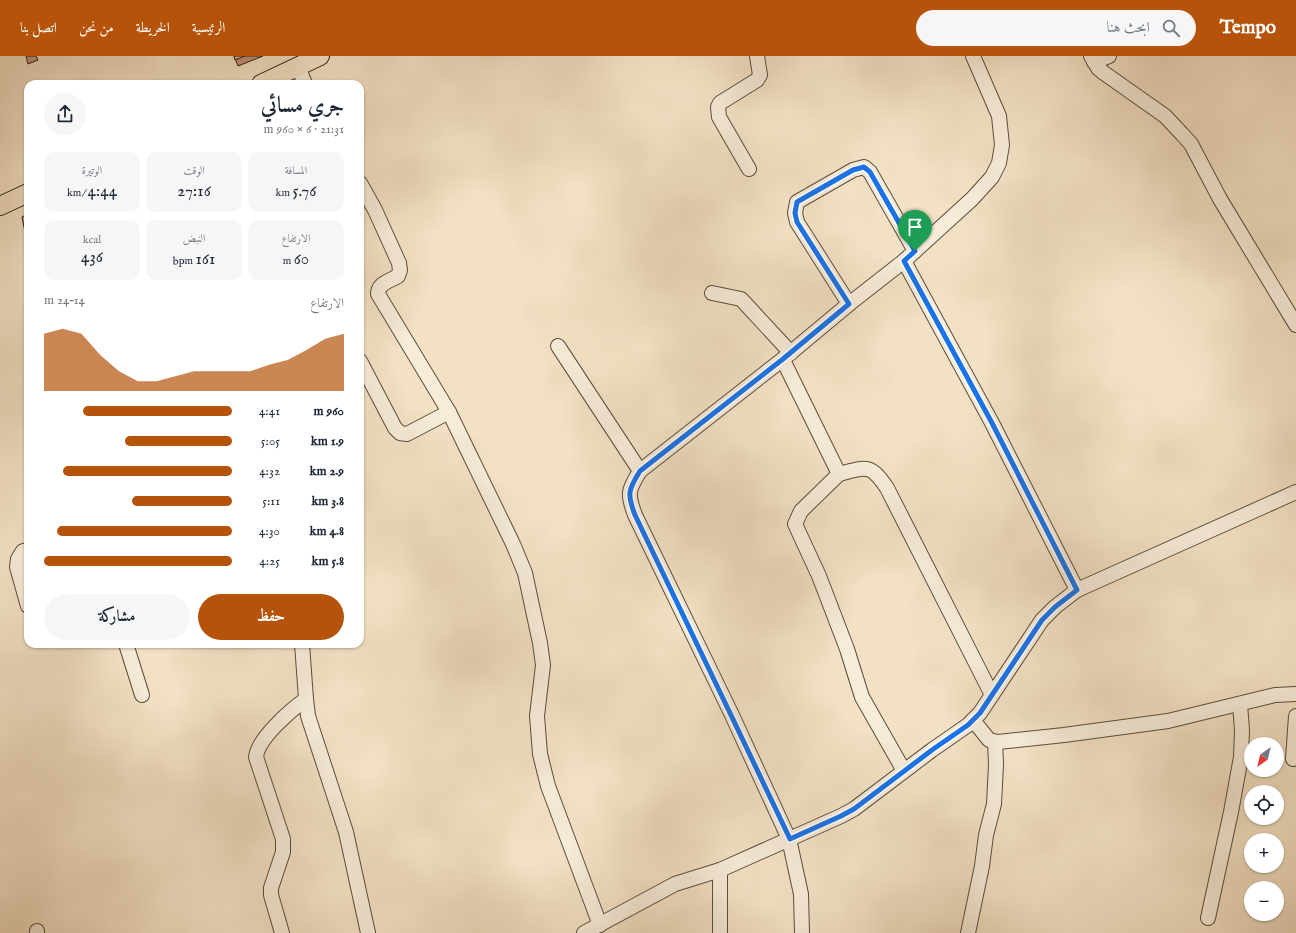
<!DOCTYPE html>
<html lang="ar">
<meta charset="utf-8">
<style>
body{margin:0;font-family:"IM FELL English",Amiri,serif;background:#f6f6f7;color:#1f2937;direction:rtl;height:100vh;display:flex;flex-direction:column;font-size:15px;white-space:nowrap}
*{box-sizing:border-box;margin:0}
p{font-size:13px;color:#747a83}
.icon{flex:none;width:22px;height:22px;fill:none;stroke:currentColor;stroke-width:2;stroke-linecap:round;stroke-linejoin:round}
.map{position:relative;flex:1;overflow:hidden;direction:ltr}
.drawer{position:absolute;left:24px;top:24px;width:340px;height:568px;display:flex;flex-direction:column;background:#fff;border-radius:12px;box-shadow:0 1px 3px #0004;direction:rtl}
.drawer>*{flex:none}
.needle{width:26px;rotate:214deg}
.fabs{position:absolute;left:1244px;top:681px;display:grid;gap:8px}
.fabs a{display:grid;place-items:center;width:40px;height:40px;border-radius:50%;background:#fff;box-shadow:0 1px 3px #0004;font-size:20px}
.pin{position:absolute;display:grid;place-items:center;width:34px;height:34px;color:#fff;margin:-41px -17px;border-radius:50% 50% 50% 0;rotate:-45deg;box-shadow:0 0 4px #0007}
.pin .icon{rotate:45deg}
.round{display:grid;place-items:center;flex:none;width:42px;height:42px;border-radius:21px;background:#f6f6f7}
.head{display:flex;align-items:center;justify-content:space-between;height:68px;padding:0 20px}
h1{font-size:22px;font-weight:600;line-height:30px}
.figures{display:grid;grid-template-columns:repeat(3,1fr);gap:6px;height:68px;padding:4px 20px}
.figures div{display:grid;align-content:center;border-radius:10px;background:#f6f6f7;text-align:center}
.figures b{font-size:17px;font-weight:600}
.figures small{font-size:11px;font-weight:400}
.figures p{font-size:11px}
.chart{height:112px;padding:8px 20px}
.chart p{display:flex;justify-content:space-between}
.chart svg{width:100%;height:72px;margin-top:4px;fill:#b45309;opacity:.7}
.action{display:flex;gap:8px;margin-top:auto;padding:8px 20px}
.action a{flex:1;height:46px;border-radius:24px;background:#b45309;color:#fff;font-size:16px;font-weight:600;line-height:46px;text-align:center}
.action a+a{background:#f6f6f7;color:#1f2937}
ul{padding:0 20px;list-style:none;font-size:13px}
li{display:grid;grid-template-columns:64px 48px 1fr;align-items:center;height:30px}
li i{height:10px;border-radius:5px;background:#b45309}
header{display:flex;align-items:center;gap:24px;box-sizing:border-box;height:56px;padding:0 20px;background:#b45309;color:#fff}
header strong{font-size:19px}
nav{display:flex;gap:22px;margin-inline-start:auto;font-size:14px}
.search{width:280px;height:36px;background:#f6f6f7;display:flex;align-items:center;gap:10px;box-sizing:border-box;padding:0 14px;border-radius:22px;color:#747a83;font-size:15px}
.map>svg:first-child{display:block}
.lines{fill:none;stroke-linecap:round;stroke-linejoin:round}
.minor-casing{stroke:#5b4d3c;stroke-width:16}
.major-casing{stroke:#281c0e;stroke-width:20}
.minor{stroke:#f7ecd9;stroke-width:14}
.major{stroke:#f3e1c5;stroke-width:18}
.wall{fill:#c29279;stroke:#281c0e}
.building{fill:#e2aa8d;stroke:#281c0e}
.route-casing{stroke:#fff;stroke-width:8}
.route{stroke:#1a73e8;stroke-width:5}
</style>
<header>
<strong>Tempo</strong>
<div class="search"><svg class="icon" aria-label="search" viewBox="0 0 24 24"><circle cx="10" cy="10" r="6"/><path d="M15 15l6 6"/></svg>ابحث هنا</div>
<nav><a>الرئيسية</a><a>الخريطة</a><a>من نحن</a><a>اتصل بنا</a></nav>
</header>
<div class="map">
<svg width="1296" height="877" viewBox="0 0 1296 877">
<rect width="100%" height="100%" fill="#f3e1c5"/>
<filter id="stains"><feTurbulence type="fractalNoise" baseFrequency=".005" numOctaves="4"/><feColorMatrix values="0 0 0 0 .2 0 0 0 0 .09 0 0 0 0 .02 0 0 0 .5 -.17"/></filter>
<radialGradient id="worn" r=".72"><stop offset=".6" stop-color="#630" stop-opacity="0"/><stop offset="1" stop-color="#630" stop-opacity=".3"/></radialGradient>
<g class="lines">
<g class="minor-casing">
<g id="minor">
<polyline points="1091,0 1098,12 1104,17 1165,60 1182,78 1191,88 1220,143 1296,269"/>
<polyline points="1094,6 1109,0"/>
<polyline points="298,10 305,28"/>
<polyline points="749,113 719,61 718,51 720,47 757,24 760,19 757,0"/>
<path d="M360,127L375,154L399,207L400,214L398,220C390,225 378,227 378,238L449,356L513,488L525,517L540,587L543,609L537,660L540,698L548,730L600,869"/>
<polyline points="904,205 992,367 1077,534"/>
<polyline points="712,237 741,243 791,297"/>
<polyline points="849,248 797,166 795,157 797,146 853,114 864,111 870,116 915,195"/>
<polyline points="558,290 640,415"/>
<path d="M783,304L839,418C866,411 870,407 887,432L992,639"/>
<polyline points="360,305 395,372 400,377 407,378 449,356"/>
<polyline points="839,418 801,455 795,468 819,520 847,593 862,641 904,715"/>
<polyline points="28,494 23,495 18,503 17,511 28,550"/>
<polyline points="126,588 142,639"/>
<polyline points="302,588 306,643 308,660 346,776 368,877"/>
<polyline points="973,664 989,684 998,686 1064,679 1168,665 1275,639 1296,638"/>
<polyline points="1293,703 1296,660"/>
<polyline points="1208,862 1231,756 1241,701 1242,674 1240,648"/>
<polyline points="37,875 37,877"/>
<path d="M282,877L271,839V832L283,796V783L256,701C258,682 291,654 306,643"/>
<polyline points="584,877 675,828 720,814 841,760 854,753 932,694 968,669 980,657 1042,564 1055,551 1077,534 1296,436"/>
<polyline points="720,877 720,814"/>
<path d="M802,877L801,838L789,783L731,657L635,459C627,438 628,434 640,415L783,303L849,248L904,205L972,143L992,121L999,107L1002,89L999,60L973,0"/>
<polyline points="968,877 982,810 986,779 994,748 996,708 995,686"/>
</g>
</g>
<g class="major-casing">
<g id="major">
<polyline points="261,28 320,0"/>
<polyline points="0,150 28,137"/>
</g>
</g>
<use href="#minor" class="minor"/>
<use href="#major" class="major"/>
</g>
<g class="wall">
<polygon points="26,0 36,0 38,4 28,8"/>
<polygon points="234,0 263,0 238,10"/>
</g>
<g class="building">
<polygon points="234,0 245,0 235,4"/>
<polygon points="28,158 28,191 22,161"/>
</g>
<g class="lines">
<g class="route-casing">
<path id="route" d="M864,111L870,116L915,195L904,205L992,367L1077,534L1055,551L1042,564L980,657L968,669L932,694L854,753L841,760L790,783L730,657L635,459C627,438 628,434 640,415L783,303L849,248L797,166L795,157L797,146L853,114Z"/>
</g>
<use href="#route" class="route"/>
</g>
<rect width="100%" height="100%" filter="url(#stains)"/>
<rect width="100%" height="100%" fill="url(#worn)"/>
</svg>
<div class="fabs">
<a><svg class="needle" viewBox="-14 -14 28 28"><path d="M0-13l5 13h-10z" fill="#e53935"/><path d="M0 13l5-13h-10z" fill="#747a83"/></svg></a>
<a><svg class="icon" aria-label="locate" viewBox="0 0 24 24"><circle cx="12" cy="12" r="6"/><path d="M12 2v4M12 18v4M2 12h4M18 12h4"/></svg></a>
<a>+</a>
<a>−</a>
</div>
<div class="pin" style="left:915px;top:195px;background:#1e9e55"><svg class="icon" aria-label="arrive" viewBox="0 0 24 24"><path d="M6 21V4h12l-3 4 3 4H6"/></svg></div>
<section class="drawer">
<div class="head"><div><h1>جري مسائي</h1><p>21:31 · 6 × 960 m</p></div><a class="round"><svg class="icon" aria-label="share" viewBox="0 0 24 24"><path d="M12 15V3M7 8l5-5 5 5M5 13v7h14v-7"/></svg></a></div>
<div class="figures">
<div><p>المسافة</p><b>5.76<small> km</small></b></div>
<div><p>الوقت</p><b>27:16</b></div>
<div><p>الوتيرة</p><b>4:44<small> /km</small></b></div>
</div>
<div class="figures">
<div><p>الارتفاع</p><b>60<small> m</small></b></div>
<div><p>النبض</p><b>161<small> bpm</small></b></div>
<div><p>kcal</p><b>436</b></div>
</div>
<div class="chart"><p><span>الارتفاع</span>14–24 m</p>
<svg viewBox="0 0 160 44" preserveAspectRatio="none"><path d="M0 44V9L10 6L20 9L30 22L40 32L50 38L60 38L70 35L80 32L90 32L100 32L110 32L120 28L130 25L140 19L150 12L160 9V44z"/></svg>
</div>
<ul>
<li><b>960 m</b>4:41<i style="width:79%"></i></li>
<li><b>1.9 km</b>5:05<i style="width:57%"></i></li>
<li><b>2.9 km</b>4:32<i style="width:90%"></i></li>
<li><b>3.8 km</b>5:11<i style="width:53%"></i></li>
<li><b>4.8 km</b>4:30<i style="width:93%"></i></li>
<li><b>5.8 km</b>4:25<i style="width:100%"></i></li>
</ul>
<div class="action"><a>حفظ</a><a>مشاركة</a></div>
</section>
</div>
